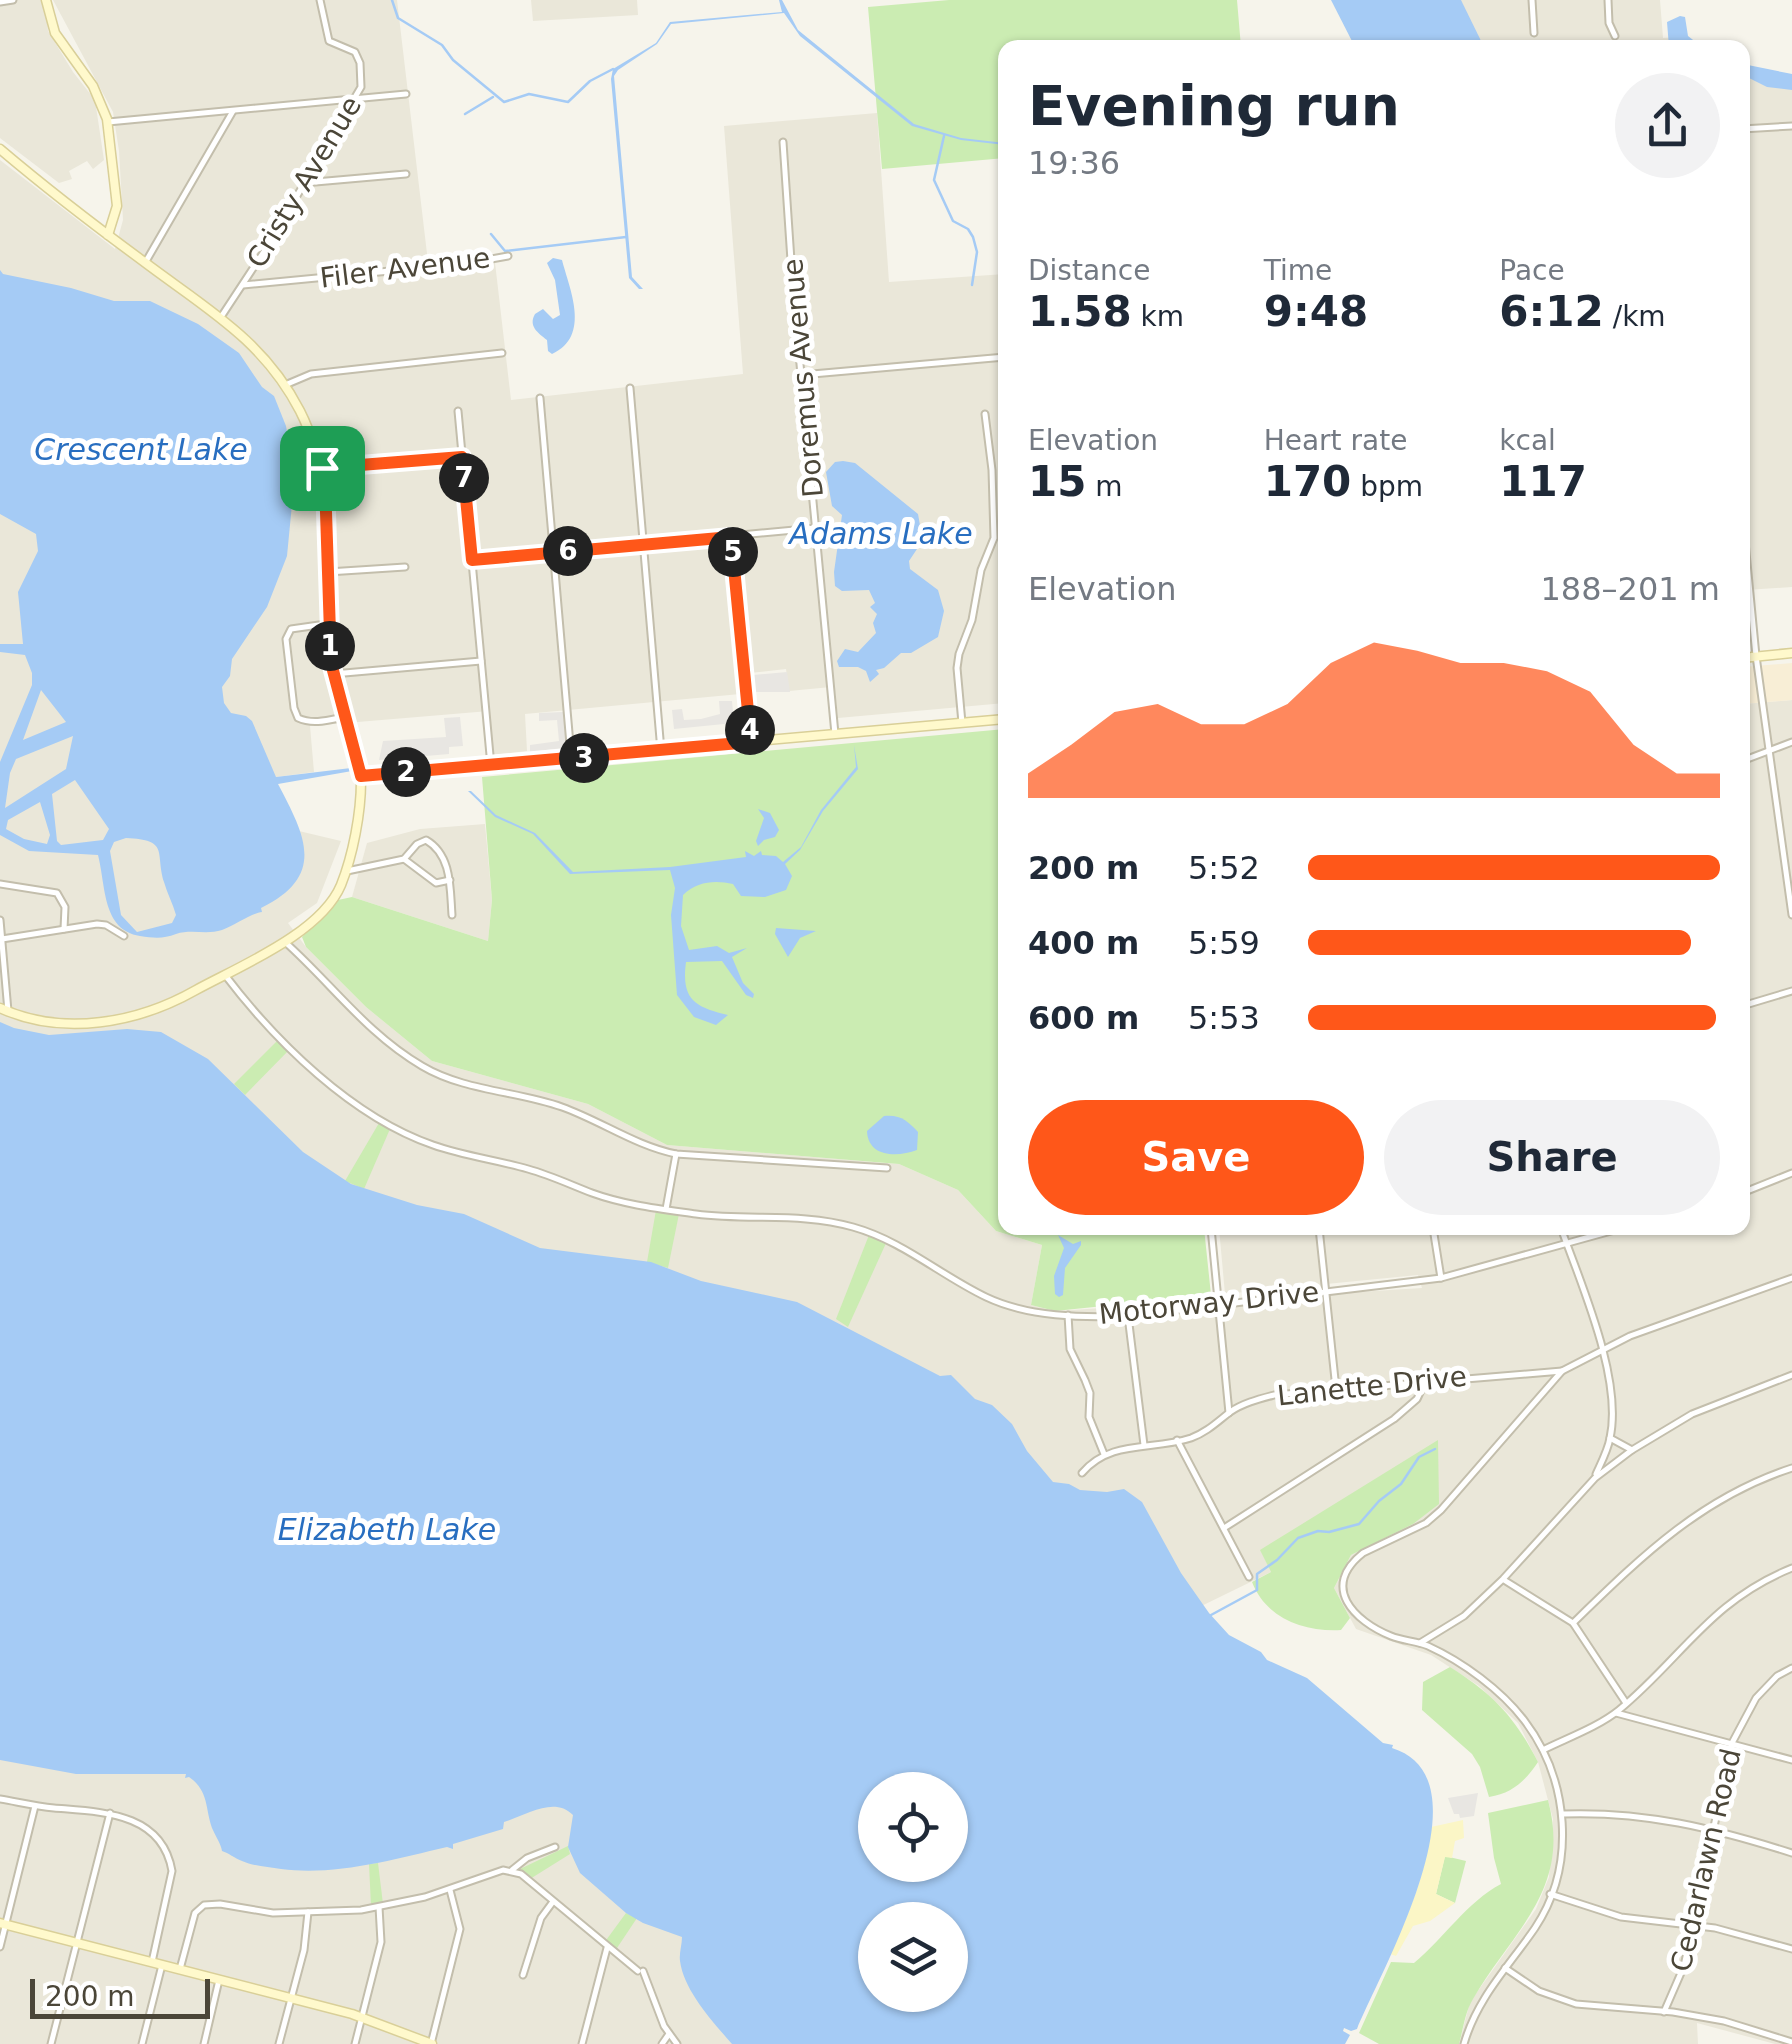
<!DOCTYPE html>
<meta charset="utf-8">
<style>
body{margin:0;font-family:"DejaVu Sans",sans-serif;background:#f2f2f3;color:#1f2937;height:100vh;display:flex;flex-direction:column;font-size:38px;white-space:nowrap}
*{box-sizing:border-box;margin:0}
p{font-size:32px;color:#747a83}
.icon{flex:none;width:55px;height:55px;fill:none;stroke:currentColor;stroke-width:2;stroke-linecap:round;stroke-linejoin:round}
.map{position:relative;flex:1;overflow:hidden}
.drawer{position:absolute;left:998px;top:40px;width:752px;height:1195px;display:flex;flex-direction:column;background:#fff;border-radius:20px;box-shadow:0 2px 8px #0004}
.drawer>*{flex:none}
.buttons{position:absolute;left:858px;top:1772px;display:grid;gap:20px}
.buttons a{display:grid;place-items:center;width:110px;height:110px;border-radius:50%;background:#fff;box-shadow:0 2px 8px #0004;font-size:50px}
.scale{position:absolute;left:30px;bottom:25px;width:180px;box-sizing:border-box;padding-left:10px;border:5px solid #4b4638;border-top:0;font-size:28px;line-height:35px;white-space:nowrap;color:#4b4638;-webkit-text-stroke:8px #fff;paint-order:stroke}
.pin{position:absolute;display:grid;place-items:center;width:85px;height:85px;color:#fff;margin:-42px;border-radius:20px;box-shadow:0 5px 15px #0006}
.km{position:absolute;width:50px;height:50px;margin:-25px;border-radius:50%;background:#222;color:#fff;font-size:28px;line-height:50px;text-align:center}
.round{display:grid;place-items:center;flex:none;width:105px;height:105px;border-radius:52px;background:#f2f2f3}
.overview{display:flex;align-items:center;justify-content:space-between;height:170px;padding:0 30px}
h1{font-size:55px;font-weight:700;line-height:75px}
.stats{display:grid;grid-template-columns:repeat(3,1fr);gap:15px;height:170px;padding:10px 30px}
.stats div{display:grid;align-content:center}
.stats b{font-size:42px;font-weight:700}
.stats small{font-size:28px;font-weight:400}
.stats p{font-size:28px}
.chart{height:280px;padding:20px 30px}
.chart p{display:flex;justify-content:space-between}
.chart svg{width:100%;height:180px;margin-top:10px;fill:#ff5719;opacity:.7}
.button{display:flex;gap:20px;margin-top:auto;padding:20px 30px}
.button a{flex:1;height:115px;border-radius:60px;background:#ff5719;color:#fff;font-size:40px;font-weight:700;line-height:115px;text-align:center}
.button a+a{background:#f2f2f3;color:#1f2937}
ul{padding:0 30px;list-style:none;font-size:32px}
li{display:grid;grid-template-columns:160px 120px 1fr;align-items:center;height:75px}
li i{height:25px;border-radius:12px;background:#ff5719}
.map>svg:first-child{display:block}
.residential{fill:#eae7d9}
.commercial{fill:#f8eed6}
.green{fill:#cbecb2}
.sand{fill:#fbf6c6}
.parking{fill:#e8e6e2}
.water{fill:#a5cbf5;fill-rule:evenodd}
.lines{fill:none;stroke-linecap:round;stroke-linejoin:round}
.stream{stroke:#a5cbf5;stroke-width:2.5}
.street-casing{stroke:#c3beac;stroke-width:9}
.secondary-casing{stroke:#d9cf98;stroke-width:11}
.street{stroke:#fff;stroke-width:5}
.secondary{stroke:#fff9cc;stroke-width:8}
.route-casing{stroke:#fff;stroke-width:20}
.route{stroke:#ff5719;stroke-width:12}
.labels{text-anchor:middle;dominant-baseline:central;stroke-width:10;stroke-linejoin:round;paint-order:stroke}
.street-label{font-size:28px;fill:#4b4638;stroke:#fff}
.water-label{font-size:30px;font-style:italic;fill:#286ec0;stroke:#fff}
</style>
<div class="map">
<svg width="1792" height="2044" viewBox="0 0 1792 2044">
<rect width="100%" height="100%" fill="#f6f4eb"/>
<g class="residential">
<polygon points="0,0 45,0 48,31 73,72 95,100 104,160 93,169 87,161 69,171 72,179 59,183 0,138"/>
<polygon points="53,0 397,0 428,262 494,254 511,400 743,374 724,126 877,113 889,282 1005,274 1005,480 1000,481 1005,535 1005,703 838,718 821,566 831,687 789,691 786,669 750,673 751,693 525,714 527,751 493,755 489,711 310,726 314,772 276,777 167,748 0,313 0,160 115,249 123,220 119,151 113,112"/>
<polygon points="531,0 637,0 638,15 533,21"/>
<polygon points="1419,0 1660,0 1663,38 1682,37 1696,47 1581,48 1569,42 1548,42 1544,47 1451,47"/>
<polygon points="1742,72 1792,80 1792,587 1746,590 1747,609 1743,609"/>
<polygon points="0,462 282,827 341,841 317,903 288,923 306,947 366,1007 432,1061 588,1104 667,1145 899,1164 958,1190 996,1231 1042,1245 1031,1305 1055,1311 1422,1288 1418,1275 1225,1294 1219,1228 1742,1228 1743,704 1792,700 1792,2044 1775,2044 1697,2023 1698,2044 1459,2044 1470,2002 1536,1909 1549,1877 1553,1819 1538,1762 1518,1723 1479,1686 1431,1655 1356,1629 1334,1588 1351,1555 1413,1524 1261,1550 1271,1572 1138,1637 0,1076"/>
<polygon points="485,824 492,900 488,941 352,897 367,843 420,829"/>
<polygon points="0,1674 683,1776 841,2044 0,2044"/>
</g>
<polygon class="commercial" points="1792,663 1792,700 1743,704 1743,667"/>
<g class="green">
<polygon points="949,0 1237,0 1241,47 1005,48 1005,158 882,169 868,7"/>
<polygon points="1005,729 1005,1228 1204,1228 1211,1295 1055,1311 1031,1305 1042,1245 996,1231 958,1190 899,1164 667,1145 588,1104 432,1061 366,1007 306,947 302,937 338,900 352,897 488,941 492,900 482,777"/>
<polygon points="280,1038 290,1049 245,1095 234,1084"/>
<polygon points="379,1123 390,1129 364,1189 345,1181"/>
<polygon points="656,1210 679,1214 668,1268 647,1262"/>
<polygon points="869,1235 887,1241 848,1327 836,1319"/>
<path d="M1438,1440L1439,1504L1413,1524L1351,1555L1334,1588L1350,1618L1341,1630C1303,1632 1266,1618 1252,1582L1271,1572L1260,1550Z"/>
<path d="M1450,1667C1494,1695 1514,1716 1538,1762C1525,1781 1513,1793 1489,1797L1480,1767L1472,1754L1422,1710L1423,1682Z"/>
<path d="M1548,1800C1572,1890 1512,1931 1473,1999C1465,2012 1463,2030 1459,2044H1379L1359,2033L1391,1962L1414,1963C1444,1938 1467,1902 1501,1884L1494,1858L1488,1813Z"/>
<polygon points="568,1846 570,1854 530,1879 520,1869"/>
<polygon points="1445,1856 1466,1861 1455,1903 1436,1894"/>
<polygon points="378,1863 383,1904 371,1906 369,1864"/>
<polygon points="626,1913 637,1918 615,1951 604,1943"/>
</g>
<path class="sand" d="M1463,1820L1464,1838L1455,1841L1452,1858L1445,1857L1436,1894L1455,1903L1430,1921L1413,1926L1396,1956L1390,1954C1410,1912 1426,1873 1431,1827Z"/>
<g class="parking">
<polygon points="787,672 790,692 755,692 753,675"/>
<polygon points="719,701 732,701 734,723 674,729 672,710 682,709 684,720 701,719 720,714"/>
<polygon points="563,712 566,744 563,748 530,752 530,745 559,741 557,720 539,721 539,713"/>
<polygon points="460,717 463,746 449,747 449,754 379,760 383,741 446,737 444,718"/>
<polygon points="1478,1793 1474,1816 1460,1818 1459,1814 1454,1814 1448,1798"/>
</g>
<g class="water">
<polygon points="779,0 782,0 798,30 914,124 961,138 1005,143 1005,145 961,140 912,126 800,36 784,13 671,24 657,44 618,70 614,76 632,277 643,289 639,289 629,278 611,79 613,69 656,43 670,22 782,12"/>
<polygon points="1331,0 1461,0 1484,47 1355,47"/>
<polygon points="1680,16 1685,17 1688,36 1702,47 1669,47 1667,22"/>
<polygon points="1743,64 1792,74 1792,90 1767,87 1743,75"/>
<path d="M553,258L562,260C569,288 592,336 552,354L548,351L547,340C538,333 528,326 535,314L543,309L553,319L560,315L555,280L547,263Z"/>
<path d="M0,270L3,274L71,288L114,301H150L198,324L239,353L262,387L274,396L286,426L290,448L287,452L293,494L287,556L267,607L232,659L230,676L222,687L224,703L231,713L246,716L252,721L276,777L351,768L352,771L278,784C304,834 328,875 261,908L262,912C252,913 235,925 222,930C207,935 191,929 176,934C163,939 154,938 140,936C102,930 106,886 98,855L29,851L0,835V762L32,685V673L25,655L0,652V644H23L18,592L38,551L36,534L0,514ZM41,690L66,722L23,740ZM73,736L66,769L5,808L10,773L16,759ZM75,780L109,829L103,840L61,845L57,841L52,794ZM40,802L50,835L47,844L24,839L6,829L8,820ZM126,838C170,840 155,852 164,882C167,893 173,904 176,915L172,923L137,932L121,915L110,851L114,842Z"/>
<polygon points="843,461 855,463 918,514 921,531 917,549 909,561 910,569 938,590 944,611 938,637 911,653 901,653 884,668 876,670 879,674 870,682 866,671 858,667 839,667 837,661 845,649 858,652 876,633 873,623 877,614 870,607 875,603 869,590 842,591 835,586 834,572 842,515 832,506 826,472 835,462"/>
<path d="M854,745L858,769L823,811L800,850L785,864L792,876L786,890L765,897L741,896L733,884C716,880 697,881 683,895L681,926L689,950L717,946L729,953L747,948L732,957L743,983L754,994L753,998L746,995L722,961L686,962C681,1000 695,1007 728,1015L716,1025L694,1017L677,995L671,915L675,888L670,870L570,874L533,834L495,817L468,791H471L496,815L535,833L573,872L670,867L746,857L745,851L754,856L761,851L762,855L776,856L783,862L801,847L821,810L856,767Z"/>
<polygon points="758,809 770,813 779,830 775,837 764,840 758,846 756,841 764,818"/>
<polygon points="776,928 816,931 800,938 788,957 775,934"/>
<path d="M0,1022L14,1028L49,1035L127,1029L161,1032L208,1059L303,1152L351,1184L417,1205L464,1214L540,1248L651,1262L701,1281L797,1302L940,1376L951,1375L975,1399L992,1405L1012,1424L1027,1451L1053,1482L1069,1484L1080,1490L1107,1492L1124,1489L1142,1502L1181,1573L1209,1613L1229,1635L1261,1652L1267,1660L1307,1678L1383,1743L1393,1745L1392,1748C1492,1779 1380,1972 1357,2029L1351,2031L1344,2028L1343,2031L1350,2035L1345,2044H732C713,2022 684,1991 680,1961C679,1953 682,1945 682,1937L643,1923L626,1913L580,1873L568,1847L573,1815C554,1796 527,1815 504,1822L503,1829L453,1844V1849L447,1847C392,1860 334,1876 281,1869C268,1867 253,1866 242,1861C234,1858 229,1853 222,1851C221,1844 216,1837 212,1828C205,1808 209,1791 189,1777L185,1778L186,1774H76L0,1760ZM875,1790H950V1865H875ZM875,1920H950V1995H875Z"/>
<path d="M884,1116C900,1114 908,1121 918,1132L917,1150C898,1157 868,1158 867,1131Z"/>
<polygon points="1058,1235 1073,1244 1081,1241 1081,1245 1065,1268 1063,1295 1059,1297 1055,1294 1054,1276 1064,1248"/>
</g>
<g class="lines">
<g class="stream">
<polyline points="392,0 398,18 442,45 453,60 504,102 529,94 568,102 590,81 613,69"/>
<polyline points="1348,48 1355,46"/>
<polyline points="465,114 493,97"/>
<polyline points="944,136 934,180 953,221 968,229 973,237 977,252 972,285"/>
<polyline points="491,234 505,251 626,237"/>
<polyline points="1211,1615 1257,1590 1257,1574 1277,1560 1298,1538 1318,1531 1329,1532 1359,1524 1379,1501 1401,1484 1419,1457 1435,1449"/>
</g>
<g class="street-casing">
<g id="street">
<polyline points="1532,0 1534,33"/>
<polyline points="1608,0 1609,23 1615,36"/>
<polyline points="0,2 13,0"/>
<polyline points="108,122 406,94"/>
<polyline points="1742,129 1792,126"/>
<polyline points="783,142 793,290 835,734"/>
<polyline points="304,183 406,174"/>
<polyline points="145,263 233,111"/>
<polyline points="243,285 463,264 508,256"/>
<polyline points="221,317 265,250 361,87 360,63 355,52 329,41 320,0"/>
<polyline points="801,375 1005,357"/>
<polyline points="285,385 311,374 502,353"/>
<polyline points="630,388 661,751"/>
<polyline points="540,398 571,756"/>
<polyline points="458,411 491,766"/>
<polyline points="322,468 462,457"/>
<polyline points="1742,511 1756,656 1792,915"/>
<polyline points="731,537 751,741"/>
<polyline points="472,560 816,528"/>
<polyline points="328,572 405,567"/>
<path d="M326,624L291,629L286,639L294,708L298,718C313,725 329,720 344,717"/>
<polyline points="333,674 481,661"/>
<polyline points="962,723 957,668 959,654 972,620 981,570 994,538 992,470 985,414"/>
<polyline points="1742,761 1792,742"/>
<polyline points="404,859 436,883 450,880"/>
<path d="M347,871L404,859L417,844L426,840C452,855 450,888 452,915"/>
<polyline points="0,884 57,893 65,907 64,929"/>
<polyline points="0,920 8,1011"/>
<polyline points="2,939 97,924 106,925 124,936"/>
<path d="M285,942C331,983 367,1034 422,1066C464,1091 517,1091 562,1107C601,1121 636,1146 676,1154L887,1168"/>
<path d="M225,975C276,1042 352,1117 433,1145C464,1156 497,1160 528,1169C550,1175 571,1185 592,1193C625,1205 661,1209 696,1214C749,1221 801,1212 853,1227C903,1241 940,1275 986,1297C1028,1317 1082,1318 1128,1316L1441,1278L1622,1228"/>
<polyline points="1742,1006 1792,991"/>
<polyline points="1742,1193 1792,1173"/>
<polyline points="666,1209 676,1154"/>
<polyline points="1211,1228 1229,1413"/>
<polyline points="1319,1228 1336,1389"/>
<polyline points="1433,1228 1441,1278"/>
<path d="M1561,1228C1581,1284 1623,1379 1610,1438C1608,1450 1601,1463 1596,1474"/>
<polyline points="1068,1315 1070,1349 1085,1380 1090,1393 1089,1417 1104,1454"/>
<polyline points="1128,1316 1144,1445"/>
<polyline points="1610,1438 1632,1450"/>
<polyline points="1177,1440 1249,1577"/>
<path d="M1082,1473C1111,1439 1152,1451 1191,1438C1207,1432 1217,1422 1230,1412C1243,1403 1259,1399 1274,1395L1562,1371"/>
<polyline points="1224,1528 1394,1419 1417,1399 1425,1382"/>
<polyline points="1504,1580 1573,1623 1626,1703"/>
<path d="M1573,1623C1640,1558 1700,1498 1792,1468"/>
<polyline points="1420,1643 1464,1616 1503,1579 1595,1478 1632,1450 1692,1414 1792,1375"/>
<polyline points="1616,1713 1792,1760"/>
<path d="M1543,1750C1567,1738 1598,1727 1619,1710C1682,1658 1710,1601 1792,1568"/>
<path d="M0,1799C18,1802 35,1806 54,1808C101,1812 162,1812 172,1871L152,1962"/>
<path d="M1562,1814C1645,1811 1713,1828 1792,1853"/>
<polyline points="512,1870 527,1858 555,1847"/>
<polyline points="1550,1894 1621,1917 1715,1928 1792,1949"/>
<polyline points="0,1947 35,1806"/>
<polyline points="1505,1968 1539,1991 1576,2004 1673,2012 1724,2021 1792,2042"/>
<polyline points="180,1969 195,1913 204,1905 220,1904 273,1913 361,1910 425,1897 503,1870 521,1874 638,1971"/>
<polyline points="643,1971 664,2026 677,2044"/>
<polyline points="523,1975 541,1918 552,1903"/>
<polyline points="1664,2012 1684,1966 1732,1743 1756,1698 1777,1676 1792,1668"/>
<polyline points="51,2044 110,1813"/>
<polyline points="142,2044 162,1965"/>
<polyline points="204,2044 219,1980"/>
<polyline points="279,2044 304,1950 308,1912"/>
<polyline points="355,2044 381,1942 379,1907"/>
<polyline points="431,2044 460,1929 450,1890"/>
<polyline points="582,2044 607,1948"/>
<polyline points="662,2044 669,2034"/>
<path d="M1464,2044C1477,1998 1509,1966 1535,1928C1577,1865 1569,1779 1524,1720C1501,1690 1463,1662 1428,1646C1417,1641 1403,1641 1391,1636C1354,1621 1320,1587 1363,1553L1426,1523L1441,1510L1562,1371L1630,1336L1792,1278"/>
</g>
</g>
<g class="secondary-casing">
<g id="secondary">
<polyline points="46,0 55,33 93,86 107,119 117,206 108,235"/>
<path d="M0,149C46,188 94,225 143,261C205,308 263,339 300,411C342,494 319,583 332,672C338,709 361,743 361,781C361,813 353,855 341,885C321,933 240,966 196,990C138,1023 63,1037 0,1008"/>
<polyline points="1742,658 1792,653"/>
<polyline points="361,776 1005,719"/>
<polyline points="0,1923 352,2014 432,2044"/>
</g>
</g>
<use href="#street" class="street"/>
<use href="#secondary" class="secondary"/>
</g>
<g class="lines">
<g class="route-casing">
<polygon id="route" points="462,457 472,560 731,537 751,742 361,776 331,663 326,512 322,468"/>
</g>
<use href="#route" class="route"/>
</g>
<g class="labels">
<g class="street-label">
<text transform="translate(304 182) rotate(-59)">Cristy Avenue</text>
<text transform="translate(405 268) rotate(-7)">Filer Avenue</text>
<text transform="translate(803 378) rotate(-95)">Doremus Avenue</text>
<text transform="translate(1209 1303) rotate(-6)">Motorway Drive</text>
<text transform="translate(1372 1386) rotate(-6)">Lanette Drive</text>
<text transform="translate(1706 1860) rotate(-77)">Cedarlawn Road</text>
</g>
<g class="water-label">
<text x="141" y="449">Crescent Lake</text>
<text x="881" y="533">Adams Lake</text>
<text x="387" y="1529">Elizabeth Lake</text>
</g>
</g>
</svg>
<div class="buttons">
<a><svg class="icon" aria-label="locate" viewBox="0 0 24 24"><circle cx="12" cy="12" r="6"/><path d="M12 2v4M12 18v4M2 12h4M18 12h4"/></svg></a>
<a><svg class="icon" aria-label="layers" viewBox="0 0 24 24"><path d="M12 4l9 5-9 5-9-5zM3 14l9 5 9-5"/></svg></a>
</div>
<div class="scale">200 m</div>
<div class="pin" style="left:322px;top:468px;background:#1e9e55"><svg class="icon" aria-label="arrive" viewBox="0 0 24 24"><path d="M6 21V4h12l-3 4 3 4H6"/></svg></div>
<b class="km" style="left:330px;top:646px">1</b>
<b class="km" style="left:406px;top:772px">2</b>
<b class="km" style="left:584px;top:758px">3</b>
<b class="km" style="left:750px;top:730px">4</b>
<b class="km" style="left:733px;top:552px">5</b>
<b class="km" style="left:568px;top:551px">6</b>
<b class="km" style="left:464px;top:478px">7</b>
<section class="drawer">
<div class="overview"><div><h1>Evening run</h1><p>19:36</p></div><a class="round"><svg class="icon" aria-label="share" viewBox="0 0 24 24"><path d="M12 15V3M7 8l5-5 5 5M5 13v7h14v-7"/></svg></a></div>
<div class="stats">
<div><p>Distance</p><b>1.58<small> km</small></b></div>
<div><p>Time</p><b>9:48</b></div>
<div><p>Pace</p><b>6:12<small> /km</small></b></div>
</div>
<div class="stats">
<div><p>Elevation</p><b>15<small> m</small></b></div>
<div><p>Heart rate</p><b>170<small> bpm</small></b></div>
<div><p>kcal</p><b>117</b></div>
</div>
<div class="chart"><p><span>Elevation</span>188–201 m</p>
<svg viewBox="0 0 160 44" preserveAspectRatio="none"><path d="M0 44V38L10 31L20 23L30 21L40 26L50 26L60 21L70 11L80 6L90 8L100 11L110 11L120 13L130 18L140 31L150 38L160 38V44z"/></svg>
</div>
<ul>
<li><b>200 m</b>5:52<i style="width:100%"></i></li>
<li><b>400 m</b>5:59<i style="width:93%"></i></li>
<li><b>600 m</b>5:53<i style="width:99%"></i></li>
</ul>
<div class="button"><a>Save</a><a>Share</a></div>
</section>
</div>
